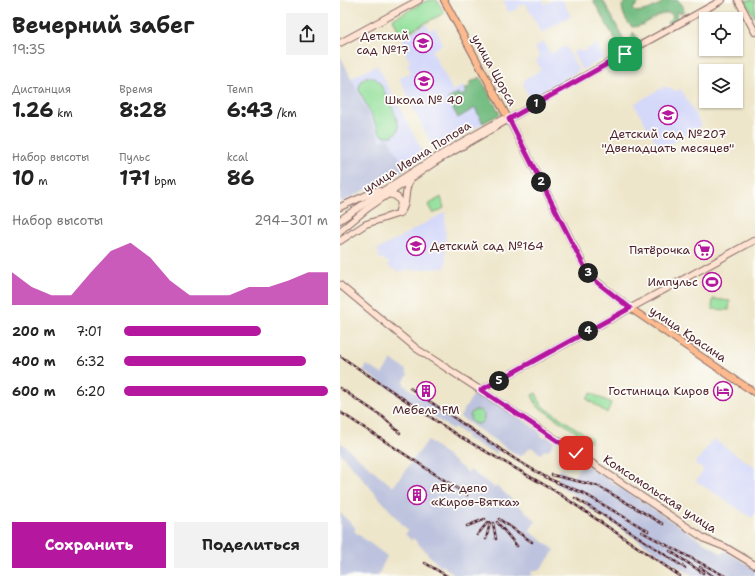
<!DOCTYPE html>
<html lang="ru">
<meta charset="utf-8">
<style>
body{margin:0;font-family:"Shantell Sans",sans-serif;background:#f2f2f2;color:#222;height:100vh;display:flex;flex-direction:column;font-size:15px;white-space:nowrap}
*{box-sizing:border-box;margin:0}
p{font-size:13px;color:#767676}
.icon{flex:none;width:22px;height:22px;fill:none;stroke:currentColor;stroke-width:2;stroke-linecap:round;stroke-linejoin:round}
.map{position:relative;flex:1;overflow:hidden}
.details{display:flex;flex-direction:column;background:#fff;width:340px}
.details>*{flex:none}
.controls{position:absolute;left:359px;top:12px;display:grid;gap:8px}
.controls a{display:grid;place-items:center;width:44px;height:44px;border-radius:0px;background:#fff;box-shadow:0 1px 3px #0004;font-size:20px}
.pin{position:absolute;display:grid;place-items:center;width:34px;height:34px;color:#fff;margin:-17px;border-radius:8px;box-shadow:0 2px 6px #0006}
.km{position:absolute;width:20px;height:20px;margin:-10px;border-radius:50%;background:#222;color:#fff;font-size:11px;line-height:20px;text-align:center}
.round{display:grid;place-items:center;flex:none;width:42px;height:42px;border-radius:0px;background:#f2f2f2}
.head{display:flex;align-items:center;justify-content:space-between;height:68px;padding:0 12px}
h1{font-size:22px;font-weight:700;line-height:30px}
.figures{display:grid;grid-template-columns:repeat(3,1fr);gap:6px;height:68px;padding:4px 12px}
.figures div{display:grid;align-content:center}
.figures b{font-size:20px;font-weight:700}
.figures small{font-size:11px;font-weight:400}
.figures p{font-size:11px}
.chart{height:112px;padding:8px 12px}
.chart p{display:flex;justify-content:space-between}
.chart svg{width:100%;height:72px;margin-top:4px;fill:#b5179e;opacity:.7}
.button{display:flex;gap:8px;margin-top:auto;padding:8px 12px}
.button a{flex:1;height:46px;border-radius:0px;background:#b5179e;color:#fff;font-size:16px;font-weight:700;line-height:46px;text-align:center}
.button a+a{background:#f2f2f2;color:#222}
ul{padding:0 12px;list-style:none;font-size:13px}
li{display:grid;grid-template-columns:64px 48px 1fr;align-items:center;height:30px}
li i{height:10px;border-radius:5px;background:#b5179e}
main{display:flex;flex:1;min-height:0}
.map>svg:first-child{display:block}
.built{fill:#d4d8f9}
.industrial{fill:#bdc3de}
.green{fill:#94e09c;stroke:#6f8064}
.forest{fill:#77be84;stroke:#606e58}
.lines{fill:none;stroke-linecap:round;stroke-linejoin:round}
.secondary-casing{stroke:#836563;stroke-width:8}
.primary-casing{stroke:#836563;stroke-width:8}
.secondary{stroke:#fee3d2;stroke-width:6}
.primary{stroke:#fcba8e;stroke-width:6}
.rail-casing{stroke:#4a1f2b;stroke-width:2.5}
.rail{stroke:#fdfcf7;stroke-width:1;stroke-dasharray:3;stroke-linecap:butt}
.route-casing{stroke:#fff;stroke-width:8}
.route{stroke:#b5179e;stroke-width:5}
.labels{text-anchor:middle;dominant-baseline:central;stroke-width:3.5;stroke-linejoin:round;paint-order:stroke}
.poi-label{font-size:12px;fill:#4a1f2b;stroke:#fdfcf7;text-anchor:end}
.street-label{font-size:12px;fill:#4a1f2b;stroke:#fdfcf7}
</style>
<main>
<section class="details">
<div class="head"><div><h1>Вечерний забег</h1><p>19:35</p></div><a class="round"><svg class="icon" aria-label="share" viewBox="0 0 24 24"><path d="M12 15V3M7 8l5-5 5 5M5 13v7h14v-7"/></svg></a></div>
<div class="figures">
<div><p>Дистанция</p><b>1.26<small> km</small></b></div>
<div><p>Время</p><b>8:28</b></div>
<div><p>Темп</p><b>6:43<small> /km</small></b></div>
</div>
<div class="figures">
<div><p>Набор высоты</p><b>10<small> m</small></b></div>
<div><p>Пульс</p><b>171<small> bpm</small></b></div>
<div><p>kcal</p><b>86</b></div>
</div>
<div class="chart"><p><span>Набор высоты</span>294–301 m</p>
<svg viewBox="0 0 160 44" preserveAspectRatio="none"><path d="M0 44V24L10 33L20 38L30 38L40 24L50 11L60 6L70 15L80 29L90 38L100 38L110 38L120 33L130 33L140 29L150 24L160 24V44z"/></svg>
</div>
<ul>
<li><b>200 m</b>7:01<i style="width:67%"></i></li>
<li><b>400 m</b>6:32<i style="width:89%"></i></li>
<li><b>600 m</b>6:20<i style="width:100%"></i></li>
</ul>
<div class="button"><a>Сохранить</a><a>Поделиться</a></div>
</section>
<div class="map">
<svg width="415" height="576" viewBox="0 0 415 576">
<rect width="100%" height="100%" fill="#fdfcf7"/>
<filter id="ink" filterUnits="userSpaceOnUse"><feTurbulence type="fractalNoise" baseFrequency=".025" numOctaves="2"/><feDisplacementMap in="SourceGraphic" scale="8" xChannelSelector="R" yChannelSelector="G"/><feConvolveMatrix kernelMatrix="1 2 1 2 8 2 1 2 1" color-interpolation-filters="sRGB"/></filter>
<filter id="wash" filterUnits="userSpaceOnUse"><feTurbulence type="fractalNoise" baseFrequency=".012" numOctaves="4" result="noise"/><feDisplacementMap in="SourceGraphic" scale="16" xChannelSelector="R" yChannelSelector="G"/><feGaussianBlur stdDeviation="0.9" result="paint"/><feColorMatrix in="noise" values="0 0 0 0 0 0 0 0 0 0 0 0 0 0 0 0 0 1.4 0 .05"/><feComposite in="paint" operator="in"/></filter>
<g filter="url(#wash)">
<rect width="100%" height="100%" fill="#eee6ca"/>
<g class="built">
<polygon points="166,0 203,0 205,4 214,0 222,0 231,16 202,33 185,3 178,7 178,9 168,12 163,2"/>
<polygon points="86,24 90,30 95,28 103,44 92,51 113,91 123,86 125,89 131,86 129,83 140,77 160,114 95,150 72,107 73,106 59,78 71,72 67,64 70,62 61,45 65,43 62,37"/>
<polygon points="204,42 211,54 226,46 239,71 190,98 183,85 185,79 201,70 196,60 200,57 195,47"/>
<polygon points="257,44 264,58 242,70 233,53 239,49 241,52"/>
<polygon points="37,65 85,156 65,167 48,138 41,141 11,78"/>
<polygon points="325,86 336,91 341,89 362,126 320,150 294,104"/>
<polygon points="105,212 106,264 104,268 70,270 66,269 64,271 57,271 48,266 49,262 37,257 40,256 37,250"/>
<polygon points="373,439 415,467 415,514 412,518 356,481 364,470 355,464"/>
</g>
<g class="industrial">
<polygon points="0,55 41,141 48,138 66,169 0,203"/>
<polygon points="52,360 65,369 68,375 64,381 64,385 158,450 156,454 126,438 127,436 114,427 112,429 23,371 27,365 42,374"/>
<polygon points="135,392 141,396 143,394 199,431 203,438 208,437 215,441 208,451 204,450 201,454 191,447 180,457 120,417"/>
<polygon points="88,440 128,473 130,470 155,488 157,486 196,521 189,531 215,550 199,571 193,570 191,574 194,576 116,576 102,565 100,567 73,538 71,541 70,539 65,534 68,531 0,453 0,442 53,487"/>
<polygon points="243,463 382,554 385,551 415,569 415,576 353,576 244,505 246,501 216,484 219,476 217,473 220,469 233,477"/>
<polygon points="0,513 15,527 15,532 47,556 38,576 0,576"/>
</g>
<g class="green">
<polygon points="88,0 97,0 104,13 61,36 53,19"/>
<polygon points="405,0 415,0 415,18"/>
<path d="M26,77C31,77 35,77 38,81C44,89 61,122 58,131L52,136H44L40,133L19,90L20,82Z"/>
<polygon points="101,197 104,208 93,214 88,205"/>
<polygon points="373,299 390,301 389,310 372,309"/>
<polygon points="196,393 202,406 251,438 251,442 197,406 192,395"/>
<polygon points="251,393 271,403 267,413 247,399"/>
<circle cx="137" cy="417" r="7"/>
</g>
<g class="forest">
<polygon points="253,0 263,0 285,42 292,38 293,32 297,37 296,41 284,47 276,41"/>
<path d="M287,0H301L293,9L296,12L308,10L322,3L323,0H338L343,6L344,11L341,13L337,11L338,19L329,24L327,23L333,17L331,13C316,11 308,27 292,27C286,21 283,15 282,6Z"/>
<polygon points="140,77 160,114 143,123 135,108 118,118 108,99 118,93 121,96 127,93 125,89 131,86 129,83"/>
</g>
</g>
<g filter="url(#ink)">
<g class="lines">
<g class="secondary-casing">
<g id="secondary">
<polyline points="398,0 415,32"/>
<polyline points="0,43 79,0"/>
<path d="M47,194C54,195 59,196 61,204L59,210"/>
<polyline points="0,207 38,190"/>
<path d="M0,220C53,183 106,150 163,119H169"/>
<polyline points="0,231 28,208 95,162 214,93 382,0"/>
<path d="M0,241L26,224L60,213C69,203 63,191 70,180"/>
<polyline points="0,285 77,349 222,443 365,539 385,547 415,565"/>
<polyline points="141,390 415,240"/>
</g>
</g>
<g class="primary-casing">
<polyline id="primary" points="104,0 176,133 249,275 290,308 415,393"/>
</g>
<use href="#secondary" class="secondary"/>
<use href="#primary" class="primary"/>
<g class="rail-casing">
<g id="rail">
<polyline points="0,356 117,435 215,491 340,576"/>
<polyline points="0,388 43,417 60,433"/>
<polyline points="70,388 175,459 209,479 243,493 308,531"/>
<polyline points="0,412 127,495"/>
<polyline points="212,475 258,486 323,524"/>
<polyline points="235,498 294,534 345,568"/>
<polyline points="159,519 192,542"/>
<polyline points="157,522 177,546"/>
<polyline points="153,523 156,539"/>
<polyline points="127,526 145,519"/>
<polyline points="302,532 385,576"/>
<polyline points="137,535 148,522"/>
<polyline points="146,539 150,523"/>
<polyline points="330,551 363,573"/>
<polyline points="85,563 107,576"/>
<polyline points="360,567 373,576"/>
</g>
</g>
<use href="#rail" class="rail"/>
</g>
</g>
<g class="lines" filter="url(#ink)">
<g class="route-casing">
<polyline id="route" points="236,453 141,390 290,308 258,283 247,272 169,119 285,54"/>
</g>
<use href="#route" class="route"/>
</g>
<defs>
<g id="school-ring" transform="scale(1)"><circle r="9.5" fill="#fdfcf7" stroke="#b5179e" stroke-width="1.5"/><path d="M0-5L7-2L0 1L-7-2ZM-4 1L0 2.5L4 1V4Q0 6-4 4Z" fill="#b5179e"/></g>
<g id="supermarket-ring" transform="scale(1)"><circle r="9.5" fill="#fdfcf7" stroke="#b5179e" stroke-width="1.5"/><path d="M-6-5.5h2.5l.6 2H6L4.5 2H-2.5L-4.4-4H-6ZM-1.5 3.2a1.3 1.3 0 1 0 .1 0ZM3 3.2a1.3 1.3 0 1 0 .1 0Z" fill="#b5179e"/></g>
<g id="stadium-ring" transform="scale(1)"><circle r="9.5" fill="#fdfcf7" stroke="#b5179e" stroke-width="1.5"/><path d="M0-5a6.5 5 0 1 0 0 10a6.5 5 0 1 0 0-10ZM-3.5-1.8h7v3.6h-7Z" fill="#b5179e"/></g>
<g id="building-ring" transform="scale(1)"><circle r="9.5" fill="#fdfcf7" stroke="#b5179e" stroke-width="1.5"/><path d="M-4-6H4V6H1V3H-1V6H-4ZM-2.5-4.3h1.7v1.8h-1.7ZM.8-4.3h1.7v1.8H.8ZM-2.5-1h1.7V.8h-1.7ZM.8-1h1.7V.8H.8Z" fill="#b5179e"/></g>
<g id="hotel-ring" transform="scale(1)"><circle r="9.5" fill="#fdfcf7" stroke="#b5179e" stroke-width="1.5"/><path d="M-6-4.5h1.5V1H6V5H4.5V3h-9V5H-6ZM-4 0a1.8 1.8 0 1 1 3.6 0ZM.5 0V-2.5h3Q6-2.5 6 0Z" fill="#b5179e"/></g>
</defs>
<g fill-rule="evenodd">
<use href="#school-ring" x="83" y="43"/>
<use href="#school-ring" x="84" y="81"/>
<use href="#school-ring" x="328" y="115"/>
<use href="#school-ring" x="76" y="246"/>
<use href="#supermarket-ring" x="364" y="250"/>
<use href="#stadium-ring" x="372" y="282"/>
<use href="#building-ring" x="86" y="391"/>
<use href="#hotel-ring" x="383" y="391"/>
<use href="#building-ring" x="77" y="495"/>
</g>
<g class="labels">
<g class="poi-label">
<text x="69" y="36">Детский<tspan x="69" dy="14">сад №17</tspan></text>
<text x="84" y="100" text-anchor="middle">Школа № 40</text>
<text x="328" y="134" text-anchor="middle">Детский сад №207<tspan x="328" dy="14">"Двенадцать месяцев"</tspan></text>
<text x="90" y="246" text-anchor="start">Детский сад №164</text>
<text x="350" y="250">Пятёрочка</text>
<text x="358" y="282">Импульс</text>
<text x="369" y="391">Гостиница Киров</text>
<text x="86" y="410" text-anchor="middle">Мебель FM</text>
<text x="91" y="488" text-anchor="start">АБК депо<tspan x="91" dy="14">«Киров-Вятка»</tspan></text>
</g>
<g class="street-label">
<text transform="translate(154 70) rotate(61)">улица Щорса</text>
<text transform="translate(77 157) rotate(-32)">улица Ивана Попова</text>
<text transform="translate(348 334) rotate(34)">улица Красина</text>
<text transform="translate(320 494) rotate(33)">Комсомольская улица</text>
</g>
</g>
</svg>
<div class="controls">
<a><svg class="icon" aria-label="locate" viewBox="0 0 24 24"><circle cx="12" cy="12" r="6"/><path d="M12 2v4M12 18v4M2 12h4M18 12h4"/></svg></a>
<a><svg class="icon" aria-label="layers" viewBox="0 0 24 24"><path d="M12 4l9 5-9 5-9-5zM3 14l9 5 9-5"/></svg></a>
</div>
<div class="pin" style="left:285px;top:54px;background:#1e9e55"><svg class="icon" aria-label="arrive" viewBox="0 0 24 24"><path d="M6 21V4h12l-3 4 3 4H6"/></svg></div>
<div class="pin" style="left:236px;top:453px;background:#d93025"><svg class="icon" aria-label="check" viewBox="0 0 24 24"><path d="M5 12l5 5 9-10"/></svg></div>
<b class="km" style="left:196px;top:104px">1</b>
<b class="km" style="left:201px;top:182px">2</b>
<b class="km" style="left:248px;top:273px">3</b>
<b class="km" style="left:248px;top:331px">4</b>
<b class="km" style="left:159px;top:381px">5</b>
</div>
</main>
